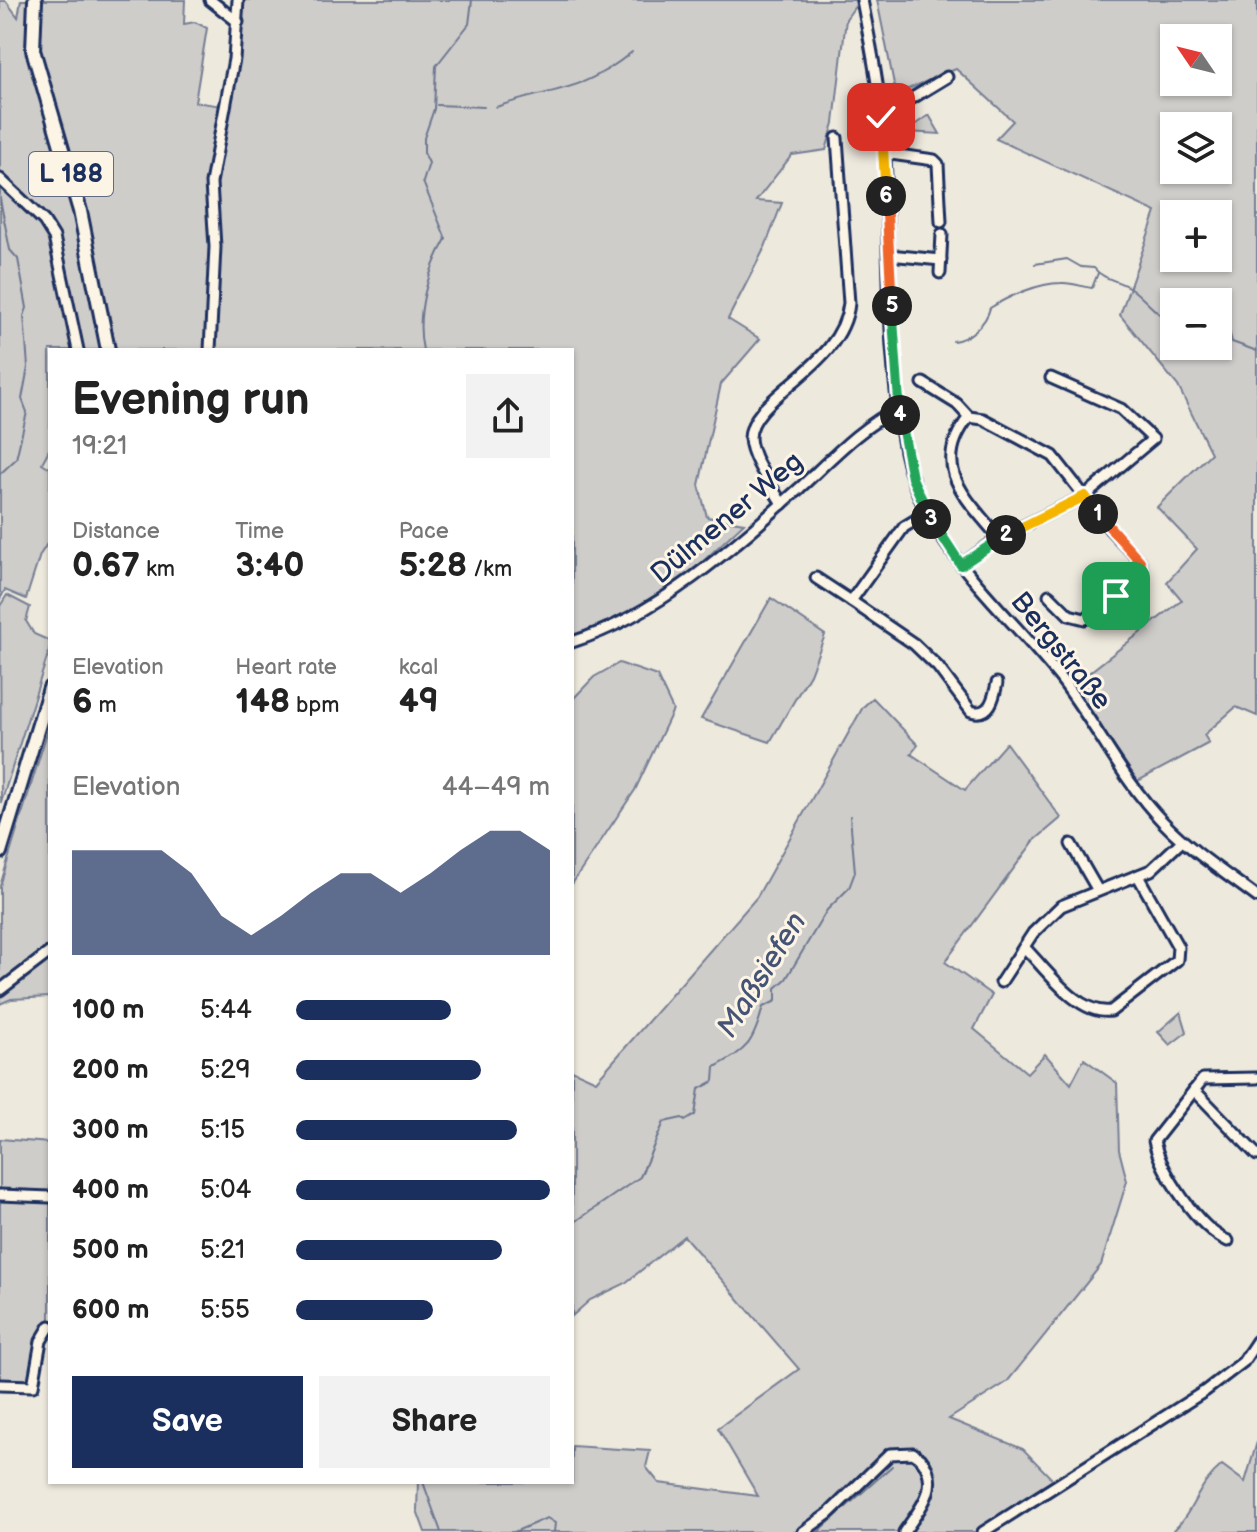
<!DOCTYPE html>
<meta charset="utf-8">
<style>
body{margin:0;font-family:"Balsamiq Sans",sans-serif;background:#f2f2f2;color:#222;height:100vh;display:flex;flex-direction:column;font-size:30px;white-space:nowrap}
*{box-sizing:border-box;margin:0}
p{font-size:26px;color:#767676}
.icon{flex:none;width:44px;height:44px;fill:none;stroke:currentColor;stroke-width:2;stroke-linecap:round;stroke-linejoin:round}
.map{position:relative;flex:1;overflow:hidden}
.panel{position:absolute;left:48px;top:348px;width:526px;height:1136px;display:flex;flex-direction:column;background:#fff;border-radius:0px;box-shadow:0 2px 6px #0004}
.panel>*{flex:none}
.needle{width:52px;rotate:305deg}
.buttons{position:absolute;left:1160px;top:24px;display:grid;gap:16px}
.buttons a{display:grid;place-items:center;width:72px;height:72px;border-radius:0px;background:#fff;box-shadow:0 2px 6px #0004;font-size:40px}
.pin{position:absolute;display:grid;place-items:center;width:68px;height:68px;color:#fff;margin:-34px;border-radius:16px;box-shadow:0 4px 12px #0006}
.km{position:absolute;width:40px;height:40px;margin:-20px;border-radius:50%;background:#222;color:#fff;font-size:22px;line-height:40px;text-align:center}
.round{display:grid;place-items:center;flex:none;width:84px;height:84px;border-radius:0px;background:#f2f2f2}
.overview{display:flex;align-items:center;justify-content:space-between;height:136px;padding:0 24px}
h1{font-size:44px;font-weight:700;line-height:60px}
.figures{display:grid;grid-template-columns:repeat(3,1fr);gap:12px;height:136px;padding:8px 24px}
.figures div{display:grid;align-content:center}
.figures b{font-size:34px;font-weight:700}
.figures small{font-size:22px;font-weight:400}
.figures p{font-size:22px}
.chart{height:224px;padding:16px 24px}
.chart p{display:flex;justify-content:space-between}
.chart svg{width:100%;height:144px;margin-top:8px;fill:#1b2f5e;opacity:.7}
.button{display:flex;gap:16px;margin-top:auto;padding:16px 24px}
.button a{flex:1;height:92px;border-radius:0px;background:#1b2f5e;color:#fff;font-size:32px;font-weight:700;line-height:92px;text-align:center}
.button a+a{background:#f2f2f2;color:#222}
ul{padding:0 24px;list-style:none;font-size:26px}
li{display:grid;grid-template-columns:128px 96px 1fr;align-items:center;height:60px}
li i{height:20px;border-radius:10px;background:#1b2f5e}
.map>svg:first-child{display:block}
.green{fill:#cfcdca;stroke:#757e94;stroke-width:2;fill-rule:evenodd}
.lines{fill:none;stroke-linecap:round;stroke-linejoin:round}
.stream{stroke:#6c778f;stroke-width:2}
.minor-casing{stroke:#1b2f5e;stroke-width:15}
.major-casing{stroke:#1b2f5e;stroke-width:18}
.minor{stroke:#fcf5e5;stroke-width:9}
.major{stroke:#fcf5e5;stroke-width:12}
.split-1-casing{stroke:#fff;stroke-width:16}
.split-2-casing{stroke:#fff;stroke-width:16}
.split-3-casing{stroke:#fff;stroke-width:16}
.split-4-casing{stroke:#fff;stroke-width:16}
.split-5-casing{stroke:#fff;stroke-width:16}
.split-6-casing{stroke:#fff;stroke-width:16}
.split-7-casing{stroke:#fff;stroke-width:16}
.split-1{stroke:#f0652b;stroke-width:10}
.split-2{stroke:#f5b400;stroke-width:10}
.split-3{stroke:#22a559;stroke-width:10}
.split-4{stroke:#22a559;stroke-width:10}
.split-5{stroke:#22a559;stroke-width:10}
.split-6{stroke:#f0652b;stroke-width:10}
.split-7{stroke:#f5b400;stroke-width:10}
.labels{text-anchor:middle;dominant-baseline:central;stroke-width:6;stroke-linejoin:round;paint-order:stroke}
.shield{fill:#fcf5e5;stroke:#5e6a86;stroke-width:2}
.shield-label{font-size:26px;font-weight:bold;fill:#1b2f5e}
.street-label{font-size:28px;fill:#1b2f5e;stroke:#fcf5e5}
.water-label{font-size:30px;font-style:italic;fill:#445376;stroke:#fcf5e5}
</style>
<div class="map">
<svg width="1257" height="1532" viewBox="0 0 1257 1532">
<rect width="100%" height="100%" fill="#eee9dd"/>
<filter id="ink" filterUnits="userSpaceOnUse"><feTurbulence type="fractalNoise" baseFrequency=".0125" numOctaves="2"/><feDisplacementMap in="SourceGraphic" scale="16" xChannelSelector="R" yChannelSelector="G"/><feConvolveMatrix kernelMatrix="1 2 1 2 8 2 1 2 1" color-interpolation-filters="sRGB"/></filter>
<g filter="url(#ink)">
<g class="green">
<polygon points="21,0 185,0 184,24 195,22 207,28 195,102 222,106 206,185 212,249 206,350 116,350 109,313 96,323 101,350 50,350 50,448 42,463 50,468 50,539 40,555 26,599 5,590 0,599 0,1 6,1 18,17"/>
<polygon points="241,0 855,0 856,5 846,19 834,123 826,150 792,155 756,201 782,203 765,247 728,319 760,339 721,384 699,485 707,517 744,523 654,607 572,638 572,350 214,350 214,183"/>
<path d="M877,0H1257V716L1236,707L1204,735L1209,743L1138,781L1072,686L1182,600L1167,582L1197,549L1157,507L1211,453L1178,386L1120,315L1156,212L996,139L1013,121L956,69L896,94ZM1174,38H1218V82H1174ZM1174,126H1218V170H1174ZM1174,214H1218V258H1174ZM1174,302H1218V346H1174Z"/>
<polygon points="929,115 940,134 891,131 897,117 907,130"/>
<polygon points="7,595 30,607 26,621 34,634 50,641 50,648 1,803 0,606"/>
<polygon points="771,598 825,635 810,674 770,742 701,719"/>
<polygon points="619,663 657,676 673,710 635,790 572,884 572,700 594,677"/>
<path d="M873,698L918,745L911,754L965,790L1006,743L1061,818L1034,841L945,962L992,995L974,1029L1027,1073L1045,1054L1071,1084L1084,1059L1117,1083L1119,1150L1127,1181L1101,1265L1007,1382L949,1419L1023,1449L1054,1481L975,1532H908C929,1501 942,1491 925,1454L917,1462L926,1477L920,1496L898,1532H425L417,1510L418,1482H572V1446L650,1451L646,1467L659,1483L758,1496L718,1428L799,1369L684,1236L624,1284L590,1300L572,1316V1070L596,1081L757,897L863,707Z"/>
<polygon points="50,723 50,997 11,999 0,1004 0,886"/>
<polygon points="1181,1012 1187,1032 1170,1045 1158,1032"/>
<polygon points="0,1139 50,1143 50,1321 35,1344 32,1382 0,1383"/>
<path d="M1257,1442V1532H1172C1195,1511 1196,1486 1222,1465L1245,1482Z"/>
</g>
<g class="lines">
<g class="stream">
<polyline points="437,105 484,107"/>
<path d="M496,107C554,87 580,94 632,52"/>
<polyline points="0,199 10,250 18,259 27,308 24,316 28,367 22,399 27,412 16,459 0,474"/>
<path d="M1035,264L1067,259L1081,267L1094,268C1104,281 1121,280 1133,290C1147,301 1158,317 1174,322"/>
<polyline points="1218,328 1229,331 1232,342 1257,351"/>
<path d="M953,341C969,339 986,324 990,308C1009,296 1039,283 1061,283C1072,282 1082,287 1092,288L1098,273"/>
<path d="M423,350C415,315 428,270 446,239L423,182L429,163L424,153V138L434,109L436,66L469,24L472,0"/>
<polyline points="572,613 573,612"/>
<path d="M572,1224L640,1177L664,1122L682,1118L685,1121L695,1115L699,1089L714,1081L715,1067C748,1049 753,1044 763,1007L776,1001V988L786,979L827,910L849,888L855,872L850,816"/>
<polyline points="423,1482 441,1532"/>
<polyline points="514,1532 547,1518 555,1523 554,1532"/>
<polyline points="818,1532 892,1466"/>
</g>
<g class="minor-casing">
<g id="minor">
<polyline points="210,0 238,22"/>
<path d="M862,0C872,52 882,103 885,156C890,254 886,355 905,452C924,546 1004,607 1061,679C1096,724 1122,780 1163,822C1191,851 1225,873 1257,897"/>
<polyline points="881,117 947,77"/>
<polyline points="884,153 934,160 938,164 941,222"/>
<polyline points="0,179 44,221 54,237 78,350"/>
<polyline points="889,255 941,260"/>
<polyline points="940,273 942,234"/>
<polyline points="210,350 215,247 211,183 234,59 238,0"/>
<polyline points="923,383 957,404 969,417 983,419 1053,456 1111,530 1140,561 1142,569 1139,576 1085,619 1069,615 1049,595"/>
<path d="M969,417C929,467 966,498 999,538"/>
<path d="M782,504C772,486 751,459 750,438C750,396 843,367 849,303L837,138"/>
<polyline points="961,565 999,538 1085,496 1153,439 1121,409 1051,378"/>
<polyline points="816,578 851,601 904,527 927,513"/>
<path d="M851,601L914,644L938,667L971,711C990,717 994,698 997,683"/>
<path d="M572,642C659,615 736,545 803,485C832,458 863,425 899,408"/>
<polyline points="1071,844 1097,889"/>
<path d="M1024,947C1046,969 1078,1016 1111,1011L1177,960L1178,947L1138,876"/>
<polyline points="1001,982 1033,933 1061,906 1151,870 1182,841"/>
<polyline points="0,990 50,952"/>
<polyline points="1194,1090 1257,1155"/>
<polyline points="0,1195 50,1197"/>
<path d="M1228,1241C1198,1228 1161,1172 1154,1141L1203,1079L1257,1078"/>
<polyline points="0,1385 33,1386 41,1341 50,1326"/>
<path d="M803,1532L828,1514L890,1454L913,1453L921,1459C942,1485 920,1509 904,1532"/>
<polyline points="983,1532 1205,1391 1243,1362 1257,1341"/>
</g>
</g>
<g class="major-casing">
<g id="major">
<polyline points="35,0 33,50 80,211 108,350"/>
<polyline points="0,852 50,688"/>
</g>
</g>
<use href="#minor" class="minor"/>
<use href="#major" class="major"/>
</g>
</g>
<g class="lines" filter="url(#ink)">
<g class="split-1-casing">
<polyline id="split-1" points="1098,514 1140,561 1142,569 1116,596"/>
</g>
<g class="split-2-casing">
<polyline id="split-2" points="1006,535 1085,496 1098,514"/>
</g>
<g class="split-3-casing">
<polyline id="split-3" points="931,519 961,565 1006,535"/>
</g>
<g class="split-4-casing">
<polyline id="split-4" points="900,415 912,478 931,519"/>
</g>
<g class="split-5-casing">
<polyline id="split-5" points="892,306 900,415"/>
</g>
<g class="split-6-casing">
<polyline id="split-6" points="886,196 892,306"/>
</g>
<g class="split-7-casing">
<polyline id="split-7" points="881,117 886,196"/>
</g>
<use href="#split-1" class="split-1"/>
<use href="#split-2" class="split-2"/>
<use href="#split-3" class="split-3"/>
<use href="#split-4" class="split-4"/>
<use href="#split-5" class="split-5"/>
<use href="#split-6" class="split-6"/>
<use href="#split-7" class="split-7"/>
</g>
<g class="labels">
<rect class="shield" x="29" y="152" width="84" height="44" rx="6"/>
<g class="shield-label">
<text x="71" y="174">L 188</text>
</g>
<g class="street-label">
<text transform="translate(727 518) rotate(-40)">Dülmener Weg</text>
<text transform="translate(1061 651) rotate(51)">Bergstraße</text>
</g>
<g class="water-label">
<text transform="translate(762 975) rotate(-58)">Maßsiefen</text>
</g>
</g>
</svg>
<div class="buttons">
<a><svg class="needle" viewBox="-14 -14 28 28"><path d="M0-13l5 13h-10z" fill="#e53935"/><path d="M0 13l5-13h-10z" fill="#767676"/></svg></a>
<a><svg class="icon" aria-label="layers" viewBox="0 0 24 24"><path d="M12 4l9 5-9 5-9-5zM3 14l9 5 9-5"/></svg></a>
<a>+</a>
<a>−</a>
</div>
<div class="pin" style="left:1116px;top:596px;background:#1e9e55"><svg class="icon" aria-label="arrive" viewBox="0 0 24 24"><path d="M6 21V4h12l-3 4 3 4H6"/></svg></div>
<div class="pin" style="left:881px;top:117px;background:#d93025"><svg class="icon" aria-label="check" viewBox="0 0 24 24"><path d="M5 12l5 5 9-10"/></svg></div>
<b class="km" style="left:1098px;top:514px">1</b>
<b class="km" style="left:1006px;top:535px">2</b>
<b class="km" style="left:931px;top:519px">3</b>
<b class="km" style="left:900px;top:415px">4</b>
<b class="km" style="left:892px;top:306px">5</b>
<b class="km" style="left:886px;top:196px">6</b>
<section class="panel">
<div class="overview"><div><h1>Evening run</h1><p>19:21</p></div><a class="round"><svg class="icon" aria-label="share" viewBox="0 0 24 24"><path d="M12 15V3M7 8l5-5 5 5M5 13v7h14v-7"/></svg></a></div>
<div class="figures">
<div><p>Distance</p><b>0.67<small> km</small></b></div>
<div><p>Time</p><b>3:40</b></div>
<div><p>Pace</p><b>5:28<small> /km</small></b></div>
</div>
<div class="figures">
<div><p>Elevation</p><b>6<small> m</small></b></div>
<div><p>Heart rate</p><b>148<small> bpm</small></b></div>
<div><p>kcal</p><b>49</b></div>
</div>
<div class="chart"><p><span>Elevation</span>44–49 m</p>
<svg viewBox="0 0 160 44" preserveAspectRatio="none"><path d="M0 44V12L10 12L20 12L30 12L40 19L50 32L60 38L70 32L80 25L90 19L100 19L110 25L120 19L130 12L140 6L150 6L160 12V44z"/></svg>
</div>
<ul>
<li><b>100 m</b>5:44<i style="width:61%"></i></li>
<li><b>200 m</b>5:29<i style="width:73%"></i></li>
<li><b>300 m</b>5:15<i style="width:87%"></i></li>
<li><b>400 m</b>5:04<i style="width:100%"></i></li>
<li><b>500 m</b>5:21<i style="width:81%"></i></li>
<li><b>600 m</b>5:55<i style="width:54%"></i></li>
</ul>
<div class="button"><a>Save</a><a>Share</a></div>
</section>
</div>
